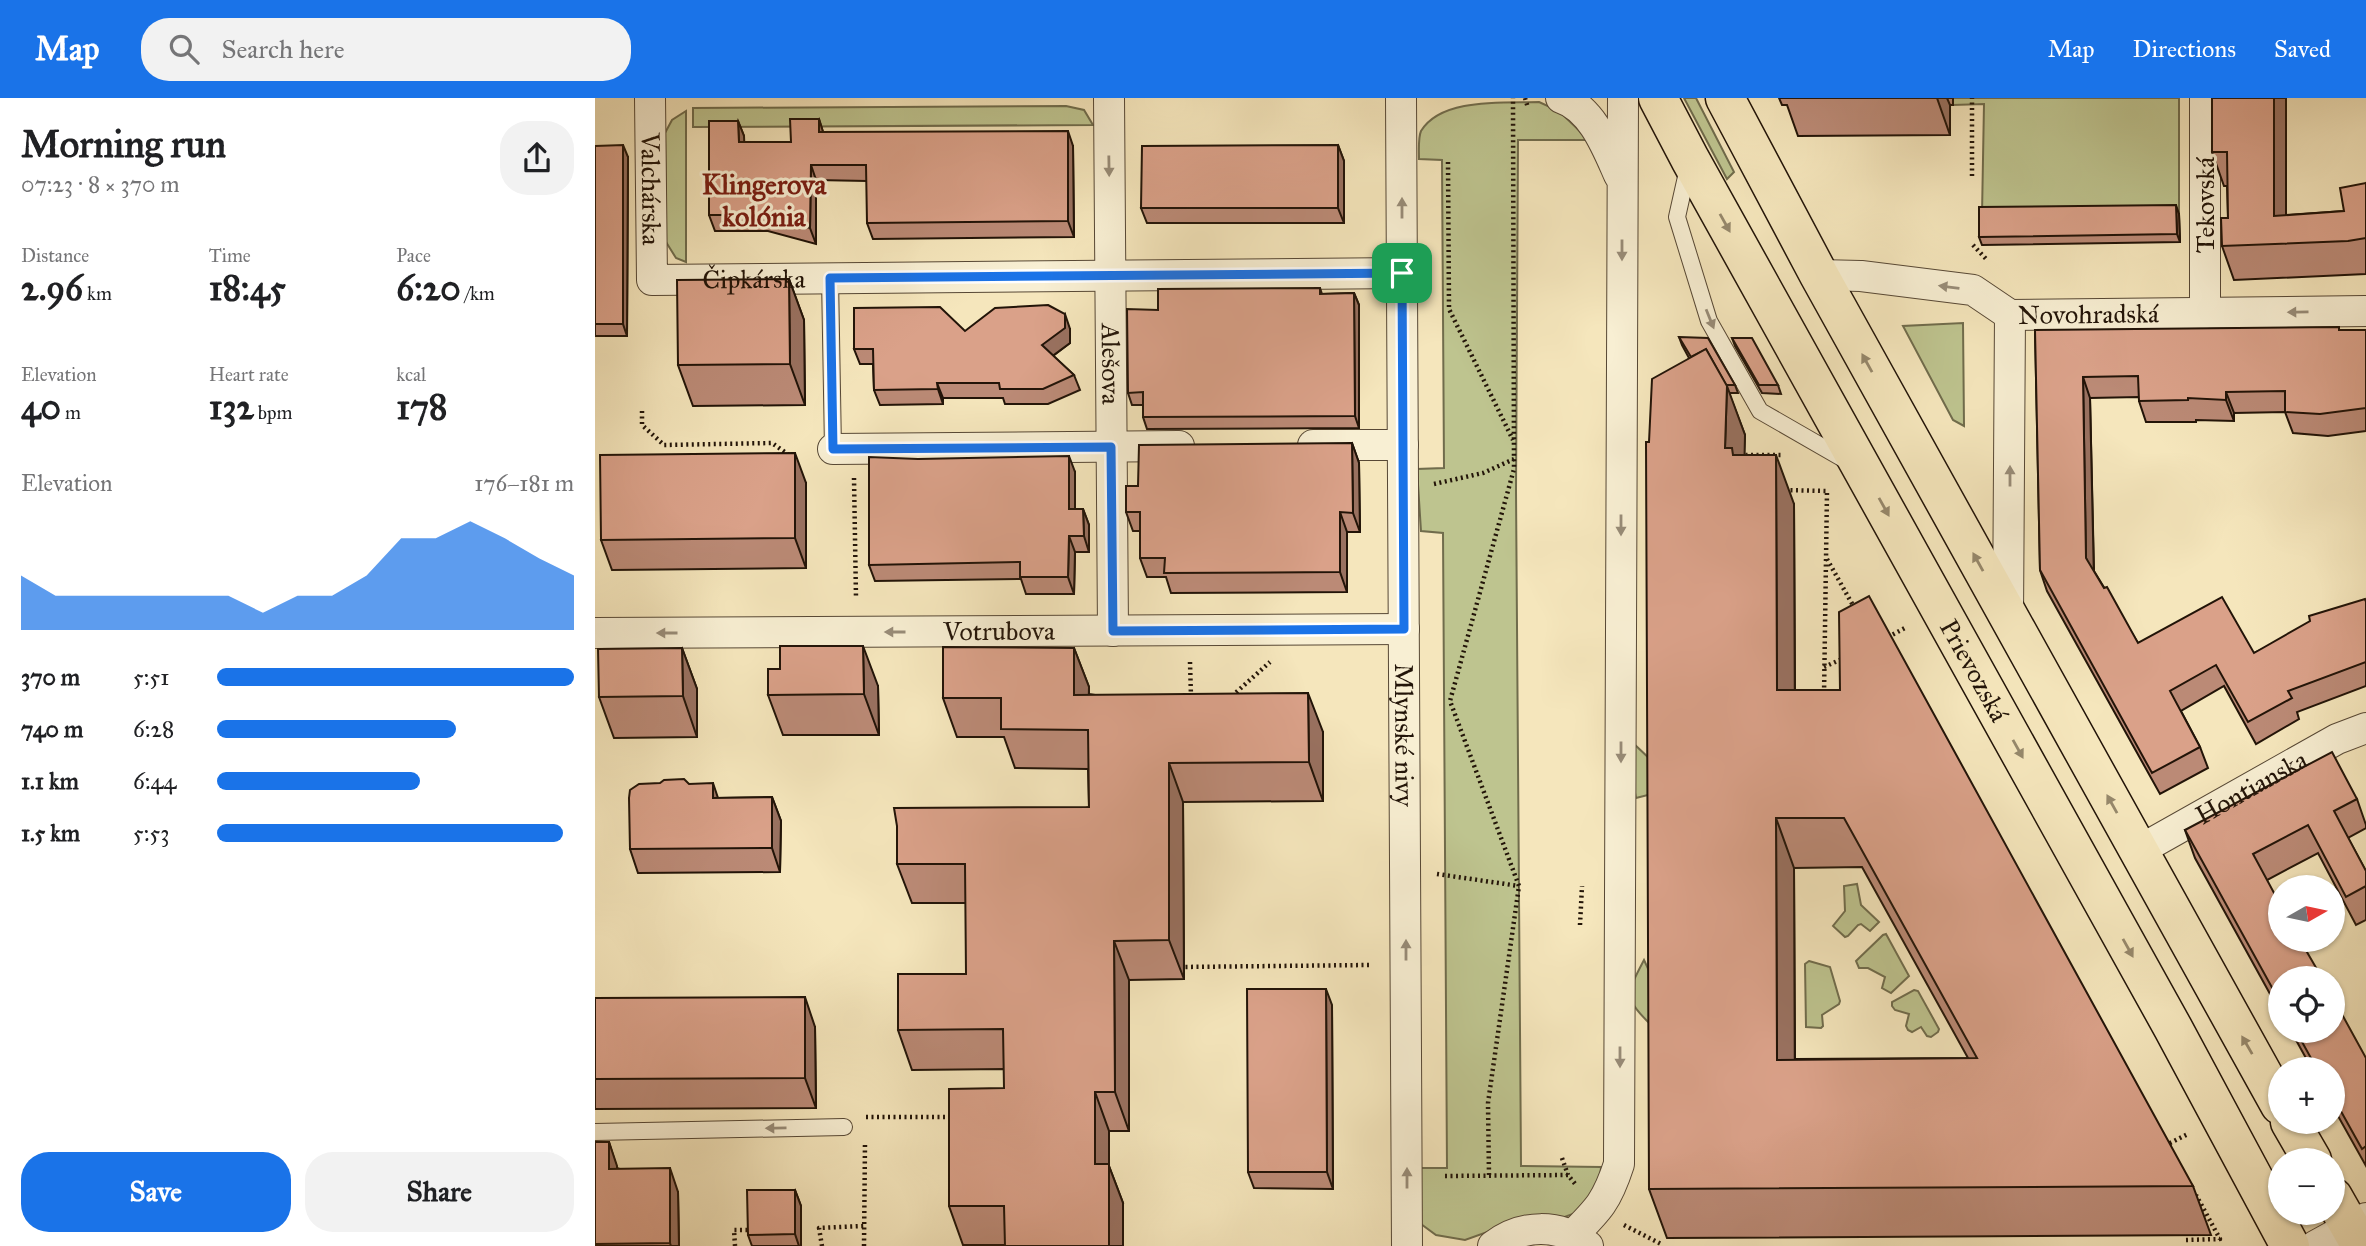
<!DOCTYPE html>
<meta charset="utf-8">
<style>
body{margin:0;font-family:"IM FELL Great Primer",serif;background:#f2f2f2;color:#202124;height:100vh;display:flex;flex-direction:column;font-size:26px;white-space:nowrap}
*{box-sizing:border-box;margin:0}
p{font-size:23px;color:#757577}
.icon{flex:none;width:38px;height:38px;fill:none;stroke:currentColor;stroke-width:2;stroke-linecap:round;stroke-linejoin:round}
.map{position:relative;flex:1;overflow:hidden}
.panel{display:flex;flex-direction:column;background:#fff;width:595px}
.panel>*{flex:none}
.needle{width:46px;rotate:81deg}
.fabs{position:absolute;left:1673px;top:777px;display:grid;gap:14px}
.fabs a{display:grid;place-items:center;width:77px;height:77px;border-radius:50%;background:#fff;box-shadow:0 2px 5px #0004;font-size:35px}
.pin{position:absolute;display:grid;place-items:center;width:60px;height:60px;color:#fff;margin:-30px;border-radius:14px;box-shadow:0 4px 10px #0006}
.round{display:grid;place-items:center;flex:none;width:74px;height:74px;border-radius:28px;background:#f2f2f2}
.summary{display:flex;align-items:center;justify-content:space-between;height:119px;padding:0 21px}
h1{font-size:38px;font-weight:700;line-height:52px}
.metrics{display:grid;grid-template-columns:repeat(3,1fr);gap:10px;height:119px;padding:7px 21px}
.metrics div{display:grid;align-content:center}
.metrics b{font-size:35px;font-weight:700}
.metrics small{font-size:19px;font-weight:400}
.metrics p{font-size:19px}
.chart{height:196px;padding:14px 21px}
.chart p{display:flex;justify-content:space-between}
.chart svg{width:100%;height:126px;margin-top:7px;fill:#1a73e8;opacity:.7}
.cta{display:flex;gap:14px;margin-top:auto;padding:14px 21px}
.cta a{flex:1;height:80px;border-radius:28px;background:#1a73e8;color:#fff;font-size:28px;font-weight:700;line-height:80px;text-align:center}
.cta a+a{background:#f2f2f2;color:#202124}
ul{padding:0 21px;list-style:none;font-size:23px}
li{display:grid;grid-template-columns:112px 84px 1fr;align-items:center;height:52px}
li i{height:18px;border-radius:9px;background:#1a73e8}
header{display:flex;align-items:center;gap:42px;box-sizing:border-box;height:98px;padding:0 35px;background:#1a73e8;color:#fff}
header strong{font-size:33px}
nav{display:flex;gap:38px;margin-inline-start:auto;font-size:24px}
.search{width:490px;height:63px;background:#f2f2f2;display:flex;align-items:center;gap:18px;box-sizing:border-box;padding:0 24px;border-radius:28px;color:#757577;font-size:26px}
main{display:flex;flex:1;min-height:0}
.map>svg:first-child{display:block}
.green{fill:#bec48f;stroke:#706c4c;stroke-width:2}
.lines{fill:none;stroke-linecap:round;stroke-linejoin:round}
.lane-casing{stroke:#574835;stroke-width:18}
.street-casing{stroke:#574835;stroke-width:32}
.primary-casing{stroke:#221408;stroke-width:41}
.path{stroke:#221408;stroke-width:4.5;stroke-dasharray:2 3.5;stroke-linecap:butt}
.lane{stroke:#f8efd3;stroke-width:16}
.street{stroke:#f8efd3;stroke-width:30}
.primary{stroke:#f5e6bc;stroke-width:38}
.wall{fill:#bb8a76;stroke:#221408;stroke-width:2;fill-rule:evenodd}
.shaded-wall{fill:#997160;stroke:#221408;stroke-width:2}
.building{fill:#daa189;stroke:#221408;stroke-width:2;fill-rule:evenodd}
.oneway{fill:#988c78}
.oneway2{fill:#96886b}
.route-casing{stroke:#fff;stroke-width:14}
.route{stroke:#1a73e8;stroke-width:9}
.labels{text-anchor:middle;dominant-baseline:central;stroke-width:6;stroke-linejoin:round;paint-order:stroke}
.street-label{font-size:26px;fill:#221408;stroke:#f8efd3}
.neighbourhood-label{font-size:28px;font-weight:bold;fill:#7a1f14;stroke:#f8efd3}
</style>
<header>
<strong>Map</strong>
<div class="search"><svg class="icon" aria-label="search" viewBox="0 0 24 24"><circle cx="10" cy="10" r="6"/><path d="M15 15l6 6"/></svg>Search here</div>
<nav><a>Map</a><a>Directions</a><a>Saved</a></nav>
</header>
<main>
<section class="panel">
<div class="summary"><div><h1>Morning run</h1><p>07:23 · 8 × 370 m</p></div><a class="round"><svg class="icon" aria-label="share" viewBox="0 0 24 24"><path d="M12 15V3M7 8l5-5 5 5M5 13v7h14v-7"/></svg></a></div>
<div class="metrics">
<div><p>Distance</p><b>2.96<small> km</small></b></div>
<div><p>Time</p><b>18:45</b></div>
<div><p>Pace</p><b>6:20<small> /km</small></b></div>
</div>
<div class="metrics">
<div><p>Elevation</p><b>40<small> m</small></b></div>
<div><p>Heart rate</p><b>132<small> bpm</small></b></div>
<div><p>kcal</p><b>178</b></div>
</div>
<div class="chart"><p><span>Elevation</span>176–181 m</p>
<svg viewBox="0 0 160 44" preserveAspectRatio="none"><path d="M0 44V25L10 32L20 32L30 32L40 32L50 32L60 32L70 38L80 32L90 32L100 25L110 12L120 12L130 6L140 12L150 19L160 25V44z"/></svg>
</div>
<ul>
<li><b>370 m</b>5:51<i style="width:100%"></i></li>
<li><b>740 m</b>6:28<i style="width:67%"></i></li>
<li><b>1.1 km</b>6:44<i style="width:57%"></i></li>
<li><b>1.5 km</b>5:53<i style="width:97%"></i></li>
</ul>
<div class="cta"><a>Save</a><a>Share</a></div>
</section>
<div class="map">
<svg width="1771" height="1148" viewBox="0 0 1771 1148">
<rect width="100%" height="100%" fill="#f5e6bc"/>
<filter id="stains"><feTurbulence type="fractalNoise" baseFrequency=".00286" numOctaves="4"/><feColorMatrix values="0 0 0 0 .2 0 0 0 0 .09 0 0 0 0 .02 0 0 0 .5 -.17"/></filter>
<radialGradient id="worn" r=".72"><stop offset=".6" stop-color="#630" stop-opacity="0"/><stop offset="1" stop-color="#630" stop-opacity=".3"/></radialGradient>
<g class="green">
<polygon points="1089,0 1101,0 1139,74 1132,81"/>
<polygon points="1358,0 1584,0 1584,116 1387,117 1389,6 1358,7"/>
<path d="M944,4L964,13L994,42H923L921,393L926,1068L1006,1069L1004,1091L989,1112L964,1121L926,1122L870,1142L841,1137L826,1126L824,1070H852L848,435L826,433L822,371L849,370L847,62L824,61C824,53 823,40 826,33C846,0 906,5 944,4Z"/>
<polygon points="471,8 489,12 498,27 98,29 98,10"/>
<polygon points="91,13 91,164 81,160 71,144 70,35 77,22"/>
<polygon points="1368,225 1369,328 1358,322 1308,228"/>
<polygon points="1038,645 1057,663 1053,697 1041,700 1031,650"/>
<polygon points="1262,786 1266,807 1284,824 1275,833 1266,826 1263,827 1253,838 1250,839 1238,828 1250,813 1249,788"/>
<polygon points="1291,836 1314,878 1296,895 1287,890 1290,879 1273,870 1264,870 1261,863 1288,837"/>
<path d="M1049,862L1056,877L1058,929C1029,900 1030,898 1049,862Z"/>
<polygon points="1214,863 1235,869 1245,903 1244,906 1227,917 1228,928 1226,930 1211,929 1210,866"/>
<polygon points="1319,892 1323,893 1344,931 1343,934 1336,939 1332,938 1326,929 1317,934 1313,932 1311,928 1314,916 1300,912 1297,908 1297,904"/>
</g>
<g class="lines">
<g class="lane-casing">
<g id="lane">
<polyline points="1093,70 1082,119 1114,223 1165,313 1252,363"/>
<polyline points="235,180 238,351"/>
<polyline points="0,1034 249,1029"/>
</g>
</g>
<g class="street-casing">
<g id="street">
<path id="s1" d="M55,0L57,182L807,175"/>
<path id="s2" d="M514,0L518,533"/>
<path id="s3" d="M806,0L812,1148"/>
<path d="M966,0C997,10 1012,50 1024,77"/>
<polyline points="1610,0 1610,215"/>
<path id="s4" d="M1224,177L1266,178L1378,192L1415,217L1771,213"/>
<polyline points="718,347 808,347"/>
<polyline points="238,351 584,348"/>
<polyline points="1413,520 1415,217"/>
<path id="s5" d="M0,535L809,531"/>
<path id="s6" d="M1543,753L1742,641L1771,630"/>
<path d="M977,1138C1004,1111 1012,1103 1024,1066L1028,0"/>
<path d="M898,1148C927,1126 964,1125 993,1148"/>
<polyline points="1720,1148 1771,1120"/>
</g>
</g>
<g class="primary-casing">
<g id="primary">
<path id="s7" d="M1063,0L1095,61L1578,930L1695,1148"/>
<polyline points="1130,0 1224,177 1685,1007"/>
<polyline points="1695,1024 1717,1062"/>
<polyline points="1738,1099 1766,1148"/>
</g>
</g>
<g class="path">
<polyline points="930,0 933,10"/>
<polyline points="853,64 854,211 918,342"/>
<polyline points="1377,78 1377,0"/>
<polyline points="1378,147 1393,163"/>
<polyline points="47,313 47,327 69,347 177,345 194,357"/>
<polyline points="1145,357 1189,357"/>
<polyline points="259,380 261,500"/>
<polyline points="839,386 888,375 919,361"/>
<polyline points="1190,392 1232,393 1229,598"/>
<polyline points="1232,461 1260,511"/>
<polyline points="1293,539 1310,530"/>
<polyline points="595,564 596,599"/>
<polyline points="1229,569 1247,561"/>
<polyline points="637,598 675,564"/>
<polyline points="842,776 924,788"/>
<polyline points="985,827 987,788"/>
<polyline points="585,869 774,867"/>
<polyline points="271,1019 357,1019"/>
<polyline points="1575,1049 1573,1046 1593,1036"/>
<polyline points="967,1060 973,1077"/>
<polyline points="894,1077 893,1005 924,788 855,603 919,371 918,0"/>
<polyline points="850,1078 973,1077 981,1087"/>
<polyline points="1029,1127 1066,1146"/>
<polyline points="1591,1142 1625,1141 1601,1097"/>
<polyline points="140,1148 139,1132 157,1132"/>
<polyline points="227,1148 224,1130 269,1128"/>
<polyline points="269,1148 270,1045"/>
</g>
<use href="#lane" class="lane"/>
<use href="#street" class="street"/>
<use href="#primary" class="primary"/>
</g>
<g class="wall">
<polygon points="1184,0 1358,0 1358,7 1355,7 1355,37 1203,38 1192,7 1187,7"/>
<polygon points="1691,0 1691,117 1749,113 1771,85 1771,176 1639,182 1627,148 1633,120 1632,88 1629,88 1617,54"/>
<polygon points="224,21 228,34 478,48 479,139 278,141 272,125 272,83 221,82 221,146 173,133 120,133 114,117 143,23 149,38 149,44 196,44"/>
<polygon points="743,47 749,63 749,125 552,125 546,110"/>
<polygon points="0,48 33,59 32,238 0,238"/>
<polygon points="1584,116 1585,144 1387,147 1384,139"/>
<polygon points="194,181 209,222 210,307 98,308 83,267"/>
<polygon points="725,190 727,196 759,195 764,207 764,330 552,331 548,319 548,307 537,307 533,295 563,212"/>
<polygon points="475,231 475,245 458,258 479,277 485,292 453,306 410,306 408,300 348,300 348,306 285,307 279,292 278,266 265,266 259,251 370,233"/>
<polygon points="1440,232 1771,232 1771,333 1733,338 1698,335 1690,314 1639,315 1639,323 1601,322 1601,324 1551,324 1544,303 1544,299 1495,300 1499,473 1543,545 1659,555 1771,504 1771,588 1702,614 1704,621 1661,646 1629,588 1586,613 1605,649 1613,670 1565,696 1452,493 1445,472"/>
<path d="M1084,239L1140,287L1143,295H1134L1150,337L1149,357L1199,406L1200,592L1598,1088L1616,1137L1072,1140L1054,1091V344L1094,260L1087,247ZM1267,769L1373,960L1200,961L1199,770Z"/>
<polygon points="1137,240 1183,287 1186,296 1167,295 1140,248"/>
<polygon points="757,345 764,365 765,434 752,434 752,494 576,495 571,479 552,479 545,460 545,433 538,433 531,414 543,388"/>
<polygon points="480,374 480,411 488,411 494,427 494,454 480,454 479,496 431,496 426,481 280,483 274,467"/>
<polygon points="211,385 211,470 17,472 6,442"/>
<polygon points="87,550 102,591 102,639 19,640 4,599"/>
<polygon points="479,550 494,589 494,596 728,634 728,703 588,704 589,881 534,882 534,1033 514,1033 514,1068 528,1105 410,1147 368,1147 354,1108 409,990 409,971 317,972 303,932 371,876 371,805 317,805 302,766 494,709 493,671 420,670 409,639 362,639 348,600"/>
<polygon points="283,588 284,637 188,637 173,597"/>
<polygon points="94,686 123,700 177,699 186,723 185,774 43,775 35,751"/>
<polygon points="1762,701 1771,727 1771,730 1753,740 1771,773 1771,822 1761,827 1723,755 1672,782 1685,880 1685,914 1600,760 1590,732"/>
<polygon points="0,900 220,929 221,1010 0,1011"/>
<polygon points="737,907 738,1091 659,1090 653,1074"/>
<polygon points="1696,933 1738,933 1771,960 1771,1068 1738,1009 1738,971 1717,971"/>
<polygon points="0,1044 14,1044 22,1070 83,1094 84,1148 0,1148"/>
<polygon points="200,1092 206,1108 206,1148 157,1148 153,1137"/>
</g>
<g class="shaded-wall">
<polygon points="1342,0 1352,0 1355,7 1355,37"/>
<polygon points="1679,0 1691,0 1691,146 1679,118"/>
<polygon points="224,21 229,37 224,34"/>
<polygon points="143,23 149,38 150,60 144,44"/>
<polygon points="473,33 478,48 479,139 473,123"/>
<polygon points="28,47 33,59 32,238 28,226"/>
<polygon points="743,47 749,63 749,125 743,110"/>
<polygon points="216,67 221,82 221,146 215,130"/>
<polygon points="1581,107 1584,116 1585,144 1582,136"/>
<polygon points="194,181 209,222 210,307 195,266"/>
<polygon points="759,195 764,207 764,330 760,318"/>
<polygon points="470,216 475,231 475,245 452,262 447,247"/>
<polygon points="1488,279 1495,300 1499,482 1491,460"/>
<polygon points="342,285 348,300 348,306 343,291"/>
<polygon points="1132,288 1150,337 1149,381 1130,350"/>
<polygon points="1631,294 1639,315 1639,323 1631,302"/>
<polygon points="757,345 764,365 765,434 758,415"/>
<polygon points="200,355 211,385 211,470 200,440"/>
<polygon points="1181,357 1199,406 1200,641 1182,592"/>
<polygon points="474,358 480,374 480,427 474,411"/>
<polygon points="488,411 494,427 494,454 489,438"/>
<polygon points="745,414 752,434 752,494 745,474"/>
<polygon points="474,438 480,454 479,496 473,479"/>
<polygon points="268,548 283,588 284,637 269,596"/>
<polygon points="87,550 102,591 102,639 88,598"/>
<polygon points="479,550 494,589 493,633 479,597"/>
<polygon points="713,595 728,634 728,703 714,664"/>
<polygon points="574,665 588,704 589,881 574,842"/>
<polygon points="118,685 126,709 118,700"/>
<polygon points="177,699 186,723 185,774 177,750"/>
<polygon points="1181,720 1199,770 1200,1011 1182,962"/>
<polygon points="519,843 534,882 534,1033 520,994"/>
<polygon points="731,891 737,907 738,1091 732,1074"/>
<polygon points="210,899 220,929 221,1010 210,980"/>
<polygon points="500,994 514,1033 514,1068 528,1105 528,1148 514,1148 500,1066"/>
<polygon points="14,1044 22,1068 22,1094 14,1071"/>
<polygon points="75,1070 83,1094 84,1148 76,1148 75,1145"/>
<polygon points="200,1092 206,1108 206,1148 204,1148 200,1136"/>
</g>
<g class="building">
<polygon points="1617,0 1679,0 1679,118 1749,113 1745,90 1771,85 1771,140 1753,143 1627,148 1626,120 1633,120 1632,54 1617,54"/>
<polygon points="195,21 224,21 224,34 473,33 473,123 272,125 271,67 216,67 215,130 167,117 114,117 114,23 143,23 144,44 196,44"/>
<polygon points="28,47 28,226 0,226 0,48"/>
<polygon points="743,47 743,110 546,110 547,48"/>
<polygon points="1581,107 1582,136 1384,139 1384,109"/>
<polygon points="194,181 195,266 83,267 82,182"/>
<polygon points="725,190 725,196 759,195 760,318 548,319 548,294 533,295 532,211 563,212 563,191"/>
<polygon points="453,207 470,216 470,230 447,247 479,277 448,291 405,291 404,285 342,285 343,291 279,292 278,251 259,251 259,210 345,209 370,233 400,210"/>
<polygon points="1744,229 1744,232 1771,232 1771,310 1725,316 1690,314 1690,293 1631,294 1631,302 1593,300 1593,302 1544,303 1543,278 1488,279 1491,460 1509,490 1512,489 1543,545 1627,499 1659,555 1715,523 1714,518 1770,501 1771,504 1771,564 1693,593 1697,600 1653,624 1621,567 1575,593 1605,649 1557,675 1445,472 1440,232"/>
<polygon points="1084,239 1113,240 1140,287 1131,287 1111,251 1096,259"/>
<polygon points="1137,240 1157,240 1183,287 1164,287"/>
<path d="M1111,251L1132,288L1130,350H1137L1138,357H1181L1182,592H1245L1244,514L1274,498L1598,1088L1054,1091L1051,344H1054L1057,281ZM1181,720H1249L1382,960L1182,962Z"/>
<polygon points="757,345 758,415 745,414 745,474 569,475 570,460 545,460 545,414 531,414 531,388 543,388 544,347"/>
<polygon points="200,355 200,440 6,442 5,357"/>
<polygon points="474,358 474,411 488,411 489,438 474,438 473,479 425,479 425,464 274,467 274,359 323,361"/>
<polygon points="185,548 268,548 269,596 173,597 173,571 185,571"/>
<polygon points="348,549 479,550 479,597 713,595 714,664 574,665 574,842 519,843 520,994 500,994 500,1066 514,1066 514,1148 410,1148 409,1108 354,1108 354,991 409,990 408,931 303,932 303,876 371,876 370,766 302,766 302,728 299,710 494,709 493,632 406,631 406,600 348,600"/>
<polygon points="87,550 88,598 4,599 3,551"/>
<polygon points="1737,654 1762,701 1739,713 1771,773 1771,788 1751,799 1713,727 1658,756 1685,806 1685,842 1705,842 1727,880 1685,880 1685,904 1590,732"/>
<polygon points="89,681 94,686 118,685 118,700 177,699 177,750 35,751 34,700 35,692 44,686 65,685 69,682"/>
<polygon points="652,891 731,891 732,1074 653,1074"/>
<polygon points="210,899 210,980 0,981 0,900"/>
<polygon points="1738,900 1771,960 1771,1048 1767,1051 1738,999 1738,971 1722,971 1701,933 1738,933"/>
<polygon points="0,1044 14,1044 14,1071 75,1070 75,1145 0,1146"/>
<polygon points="152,1092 200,1092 200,1136 153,1137"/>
</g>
<defs><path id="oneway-solid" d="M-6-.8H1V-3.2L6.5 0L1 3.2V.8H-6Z" transform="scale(1.75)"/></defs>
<g class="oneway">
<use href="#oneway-solid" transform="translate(514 68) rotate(89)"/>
<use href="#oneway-solid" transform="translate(807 110) rotate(-90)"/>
<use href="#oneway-solid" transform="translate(1027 152) rotate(90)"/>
<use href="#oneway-solid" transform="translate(1354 189) rotate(-173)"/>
<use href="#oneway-solid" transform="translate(1703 214) rotate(179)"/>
<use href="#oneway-solid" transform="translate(1115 221) rotate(68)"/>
<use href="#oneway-solid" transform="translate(1415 378) rotate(-90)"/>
<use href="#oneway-solid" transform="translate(1026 427) rotate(90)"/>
<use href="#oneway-solid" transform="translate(300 534) rotate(180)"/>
<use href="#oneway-solid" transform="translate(72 535) rotate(180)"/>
<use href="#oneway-solid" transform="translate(1026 654) rotate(90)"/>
<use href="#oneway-solid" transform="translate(811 852) rotate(-90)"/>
<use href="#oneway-solid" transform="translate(1025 959) rotate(90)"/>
<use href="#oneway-solid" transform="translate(181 1030) rotate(179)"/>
<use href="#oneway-solid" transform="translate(812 1080) rotate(-90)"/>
</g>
<g class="oneway2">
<use href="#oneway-solid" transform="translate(1130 125) rotate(61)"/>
<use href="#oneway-solid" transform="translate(1272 265) rotate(-119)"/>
<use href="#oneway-solid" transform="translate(1289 409) rotate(61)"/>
<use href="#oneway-solid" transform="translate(1383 464) rotate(-119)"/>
<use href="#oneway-solid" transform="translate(1423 651) rotate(61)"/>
<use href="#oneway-solid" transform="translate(1517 706) rotate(-119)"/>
<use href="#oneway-solid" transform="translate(1533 850) rotate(61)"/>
<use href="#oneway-solid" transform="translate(1652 947) rotate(-120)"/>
</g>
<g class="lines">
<g class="route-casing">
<polygon id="route" points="807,175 809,531 518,533 516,349 238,351 235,180"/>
</g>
<use href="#route" class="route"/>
</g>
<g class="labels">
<g class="street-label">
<text stroke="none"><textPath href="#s1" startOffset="91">Valchárska</textPath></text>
<text transform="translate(1610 107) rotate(-90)">Tekovská</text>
<text stroke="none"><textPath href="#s1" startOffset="284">Čipkárska</textPath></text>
<text stroke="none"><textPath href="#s4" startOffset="278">Novohradská</textPath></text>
<text stroke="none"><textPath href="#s2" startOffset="266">Alešova</textPath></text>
<text stroke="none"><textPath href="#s5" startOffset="404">Votrubova</textPath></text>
<text stroke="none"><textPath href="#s7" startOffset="654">Prievozská</textPath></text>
<text stroke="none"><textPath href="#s3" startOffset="637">Mlynské nivy</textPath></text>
<text stroke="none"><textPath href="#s6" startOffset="130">Hontianska</textPath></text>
</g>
<g class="neighbourhood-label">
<text x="169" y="86">Klingerova<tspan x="169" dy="32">kolónia</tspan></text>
</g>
</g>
<rect width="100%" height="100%" filter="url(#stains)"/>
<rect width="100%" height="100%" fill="url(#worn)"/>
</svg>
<div class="fabs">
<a><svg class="needle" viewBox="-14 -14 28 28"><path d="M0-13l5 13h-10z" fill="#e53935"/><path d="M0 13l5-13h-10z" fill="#757577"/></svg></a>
<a><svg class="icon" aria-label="locate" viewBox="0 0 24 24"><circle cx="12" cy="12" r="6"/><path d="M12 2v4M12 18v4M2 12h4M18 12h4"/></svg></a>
<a>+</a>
<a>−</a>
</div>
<div class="pin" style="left:807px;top:175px;background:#1e9e55"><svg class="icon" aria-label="arrive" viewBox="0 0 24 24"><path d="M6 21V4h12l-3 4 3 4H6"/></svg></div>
</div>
</main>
